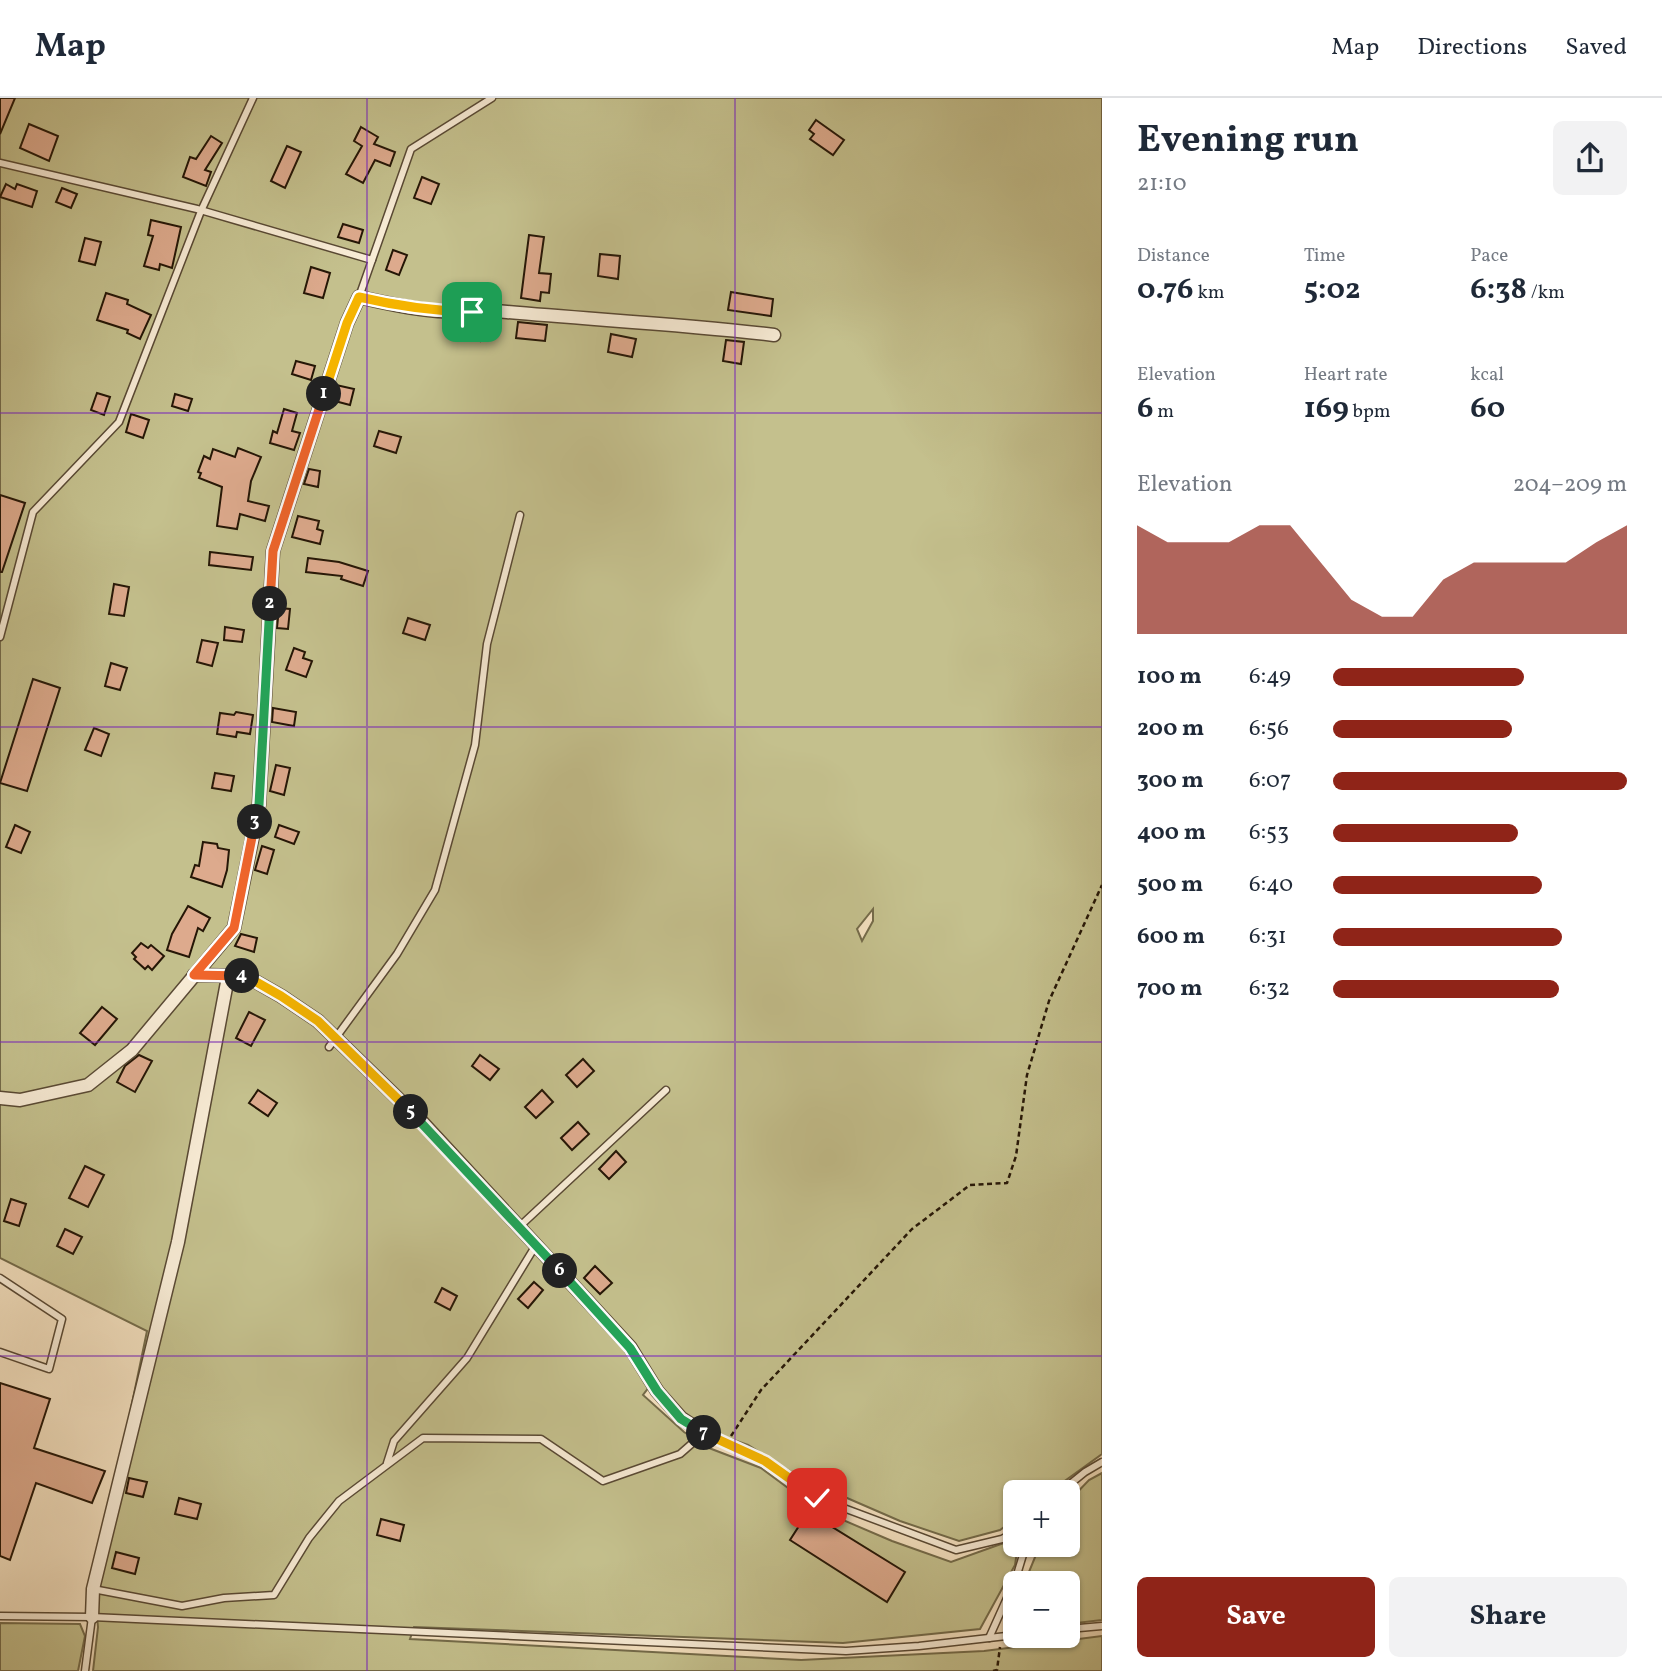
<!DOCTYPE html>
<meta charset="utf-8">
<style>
body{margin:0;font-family:Vollkorn,serif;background:#f2f2f3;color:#1f2937;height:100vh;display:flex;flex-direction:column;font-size:26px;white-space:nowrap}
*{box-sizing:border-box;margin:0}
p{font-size:23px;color:#747a83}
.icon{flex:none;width:38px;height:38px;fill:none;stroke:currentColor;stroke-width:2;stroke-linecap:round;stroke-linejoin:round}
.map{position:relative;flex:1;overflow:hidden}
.drawer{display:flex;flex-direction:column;background:#fff;width:560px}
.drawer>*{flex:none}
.buttons{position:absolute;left:1003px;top:1382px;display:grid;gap:14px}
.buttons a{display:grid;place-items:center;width:77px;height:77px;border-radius:10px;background:#fff;box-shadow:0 2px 5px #0004;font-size:35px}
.pin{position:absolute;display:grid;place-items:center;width:60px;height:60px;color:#fff;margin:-30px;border-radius:14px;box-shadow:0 4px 10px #0006}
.km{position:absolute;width:35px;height:35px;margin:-18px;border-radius:50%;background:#222;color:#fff;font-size:19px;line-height:35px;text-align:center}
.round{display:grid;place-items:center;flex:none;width:74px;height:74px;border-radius:10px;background:#f2f2f3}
.headline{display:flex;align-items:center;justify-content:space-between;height:119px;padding:0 35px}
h1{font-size:38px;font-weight:700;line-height:52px}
.metrics{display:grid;grid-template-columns:repeat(3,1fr);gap:10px;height:119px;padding:7px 35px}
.metrics div{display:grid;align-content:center}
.metrics b{font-size:30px;font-weight:700}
.metrics small{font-size:19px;font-weight:400}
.metrics p{font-size:19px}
.chart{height:196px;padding:14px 35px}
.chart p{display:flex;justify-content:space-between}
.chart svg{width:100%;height:126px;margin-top:7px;fill:#8f2418;opacity:.7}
.button{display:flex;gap:14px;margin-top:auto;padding:14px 35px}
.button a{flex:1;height:80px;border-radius:10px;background:#8f2418;color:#fff;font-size:28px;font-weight:700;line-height:80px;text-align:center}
.button a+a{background:#f2f2f3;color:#1f2937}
ul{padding:0 35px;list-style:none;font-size:23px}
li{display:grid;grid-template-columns:112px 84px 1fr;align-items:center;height:52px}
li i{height:18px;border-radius:9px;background:#8f2418}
header{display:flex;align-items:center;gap:42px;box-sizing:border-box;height:98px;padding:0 35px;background:#fff;border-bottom:2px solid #e0e1e3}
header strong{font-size:33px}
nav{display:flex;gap:38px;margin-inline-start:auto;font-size:24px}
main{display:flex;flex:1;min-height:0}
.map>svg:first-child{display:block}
.green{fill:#c4c08d;stroke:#746b4a;stroke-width:2;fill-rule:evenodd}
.building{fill:#ddaa8d;stroke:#251606;stroke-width:2}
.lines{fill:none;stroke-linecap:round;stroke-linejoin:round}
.service-casing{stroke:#594934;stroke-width:9}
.minor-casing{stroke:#594934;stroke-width:15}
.path{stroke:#251606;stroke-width:2.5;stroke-dasharray:5 3.5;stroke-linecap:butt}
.service{stroke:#f8ecd6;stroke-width:6}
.minor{stroke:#f8ecd6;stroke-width:12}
.split-1-casing{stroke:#fff;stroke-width:14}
.split-2-casing{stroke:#fff;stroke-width:14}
.split-3-casing{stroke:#fff;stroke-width:14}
.split-4-casing{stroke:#fff;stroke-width:14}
.split-5-casing{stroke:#fff;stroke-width:14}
.split-6-casing{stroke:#fff;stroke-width:14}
.split-7-casing{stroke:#fff;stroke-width:14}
.split-8-casing{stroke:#fff;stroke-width:14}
.split-1{stroke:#f5b400;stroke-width:9}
.split-2{stroke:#f0652b;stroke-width:9}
.split-3{stroke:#22a559;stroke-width:9}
.split-4{stroke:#f0652b;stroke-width:9}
.split-5{stroke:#f5b400;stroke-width:9}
.split-6{stroke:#22a559;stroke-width:9}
.split-7{stroke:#22a559;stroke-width:9}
.split-8{stroke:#f5b400;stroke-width:9}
.grid{fill:none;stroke:#7b2cbf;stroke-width:2;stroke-opacity:0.55}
</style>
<header>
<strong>Map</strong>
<nav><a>Map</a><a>Directions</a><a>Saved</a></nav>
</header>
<main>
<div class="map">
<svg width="1102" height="1573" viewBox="0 0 1102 1573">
<rect width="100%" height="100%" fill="#f4e1c0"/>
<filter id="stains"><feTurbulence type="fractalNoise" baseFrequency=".00286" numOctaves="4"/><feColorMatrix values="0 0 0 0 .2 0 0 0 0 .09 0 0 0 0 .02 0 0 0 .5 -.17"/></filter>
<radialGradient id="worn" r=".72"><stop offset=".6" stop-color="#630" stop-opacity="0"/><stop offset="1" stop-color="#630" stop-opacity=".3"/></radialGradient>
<g class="green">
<path d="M0,0H1102V1356L1048,1395H1015V1421L1000,1432L959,1443L900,1423L801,1380L748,1347L711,1334L677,1310L656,1280L643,1297L684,1334L709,1350L761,1370L815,1410L892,1443L951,1464L1015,1441V1447H1018L1015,1467L980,1531L843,1545L414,1529L410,1541L801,1562L984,1553L1102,1538V1573H93L98,1529L94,1489L147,1233L0,1160ZM873,811V823L862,843L857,831Z"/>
<polygon points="1102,1375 1102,1522 1068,1526 1068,1486 1024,1486 1040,1447 1068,1447 1068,1404 1089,1382"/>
<polygon points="0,1525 80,1526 85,1538 78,1573 0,1573"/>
</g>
<g class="building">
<polygon points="0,0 15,0 0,36"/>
<polygon points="816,22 844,42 833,57 810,41 814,36 809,32"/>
<polygon points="29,26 58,38 49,63 20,50"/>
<polygon points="361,29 378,39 374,46 395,54 390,68 375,62 363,85 346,76 362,48 354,43"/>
<polygon points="211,38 222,45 205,72 211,74 206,88 183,79 190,59 196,61"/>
<polygon points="287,48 301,54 285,90 271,83"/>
<polygon points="422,79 439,86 431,106 414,100"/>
<polygon points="6,86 15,91 17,86 37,93 32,109 0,99"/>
<polygon points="62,90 77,96 71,110 56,104"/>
<polygon points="151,122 181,129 172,170 160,166 159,172 144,168 153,138 148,137"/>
<polygon points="343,126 363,132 359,145 338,139"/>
<polygon points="529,137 544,139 539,175 551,176 549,195 541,194 540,203 521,200"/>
<polygon points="85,140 101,144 95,167 79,163"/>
<polygon points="393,152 407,157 399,177 386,172"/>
<polygon points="600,156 620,158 618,181 598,178"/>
<polygon points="311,169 330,175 323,200 304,195"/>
<polygon points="731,194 773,201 771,218 728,212"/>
<polygon points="106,195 128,202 127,206 151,217 140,241 127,235 128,232 97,222"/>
<polygon points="467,222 483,222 480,243 465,240"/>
<polygon points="518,224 547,227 545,243 516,240"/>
<polygon points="611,236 636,241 632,259 608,254"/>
<polygon points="726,242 744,244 741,266 723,263"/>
<polygon points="296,263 315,268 311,282 292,276"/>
<polygon points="336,287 354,291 350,307 331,302"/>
<polygon points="97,295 110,299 104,317 91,312"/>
<polygon points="175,296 192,301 188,313 172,308"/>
<polygon points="284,311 297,315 292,333 300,335 294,352 270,345 273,333 277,335"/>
<polygon points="131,316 149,322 143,340 126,334"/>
<polygon points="379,333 401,339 396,355 374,348"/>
<polygon points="238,350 261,359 251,383 248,403 269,408 265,423 240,416 237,431 217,428 222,389 199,380 201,375 198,374 204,358 210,361 213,351 235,359"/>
<polygon points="309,371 320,373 318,389 304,386"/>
<polygon points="0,397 25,405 2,474 0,474"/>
<polygon points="298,418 319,423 317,431 323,433 320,446 292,439"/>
<polygon points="210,454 253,459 251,472 209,467"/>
<polygon points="308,460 339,464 368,473 363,488 341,481 342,478 306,474"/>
<polygon points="114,486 129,489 124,518 109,516"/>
<polygon points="279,510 290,511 288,531 277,530"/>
<polygon points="408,520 430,527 425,542 403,535"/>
<polygon points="225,529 244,532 242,544 224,542"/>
<polygon points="202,542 218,545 212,568 197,564"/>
<polygon points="294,550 305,554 303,560 312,563 306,579 286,572"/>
<polygon points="111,565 127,570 120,592 105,588"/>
<polygon points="33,581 60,590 27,693 0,685"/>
<polygon points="273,610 296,614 294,628 272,624"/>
<polygon points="236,614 253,617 250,636 237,634 236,639 217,636 220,615 234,617"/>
<polygon points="94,630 109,636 101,658 85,652"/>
<polygon points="276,667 290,670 284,697 270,693"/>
<polygon points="215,675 234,678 231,693 212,690"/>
<polygon points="15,727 30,734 21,755 6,749"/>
<polygon points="279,727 299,734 294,746 275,739"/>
<polygon points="203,744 217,746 218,750 229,752 227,772 222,789 191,779 195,767 199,768"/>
<polygon points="262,748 274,752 267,776 255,772"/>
<polygon points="188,808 210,820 203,833 198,830 189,859 167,852 172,836"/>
<polygon points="241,836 257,840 254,854 235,848"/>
<polygon points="141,845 148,850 151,847 164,858 152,872 148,868 145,871 134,861 136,859 132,855"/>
<polygon points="102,909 117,921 95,947 80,935"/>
<polygon points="249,914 265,922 251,948 236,940"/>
<polygon points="139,957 152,963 135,994 117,984 125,968"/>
<polygon points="480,957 499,971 490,982 472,968"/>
<polygon points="583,961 594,973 577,989 566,977"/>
<polygon points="258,992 277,1005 268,1018 249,1005"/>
<polygon points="542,992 553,1004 536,1020 525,1009"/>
<polygon points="578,1024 589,1036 572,1052 561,1040"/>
<polygon points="616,1053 626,1064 609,1081 599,1071"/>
<polygon points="85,1068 104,1077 88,1109 69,1100"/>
<polygon points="11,1101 26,1106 19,1128 4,1123"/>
<polygon points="65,1131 82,1139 73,1156 57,1148"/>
<polygon points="595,1168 612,1185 600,1196 584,1180"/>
<polygon points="534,1184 543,1192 528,1210 518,1201"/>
<polygon points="442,1190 457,1198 450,1212 435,1204"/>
<polygon points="0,1285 50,1301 34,1350 105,1373 92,1405 36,1385 10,1462 0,1458"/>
<polygon points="129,1380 147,1384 143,1399 126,1395"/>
<polygon points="179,1400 201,1406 197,1421 175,1416"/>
<polygon points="808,1414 905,1474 887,1504 790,1442"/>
<polygon points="381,1421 404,1427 400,1443 377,1437"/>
<polygon points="116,1454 139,1460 135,1476 112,1470"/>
</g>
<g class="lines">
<g class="service-casing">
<g id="service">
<polyline points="0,65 197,111 372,162"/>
<polyline points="359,199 411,51 492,0"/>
<polyline points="0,539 33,414 119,324 201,113 253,0"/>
<polyline points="329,949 397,856 435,792 475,647 487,546 520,417"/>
<polyline points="519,1129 666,992"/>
<polyline points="0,1180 62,1221 49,1271 0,1254"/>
<polyline points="387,1365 394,1343 467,1260 536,1147"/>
<polyline points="1059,1395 1085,1374 1102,1364"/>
<polyline points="93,1491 182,1508 224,1500 274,1497 309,1440 339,1403 423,1340 541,1341 603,1383 680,1356 704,1335 765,1363 817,1400 956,1452 1002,1441 1015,1434"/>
<polyline points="0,1518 92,1519 846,1553 919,1548 1015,1537"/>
<polyline points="1068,1531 1102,1528"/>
<polyline points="989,1540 1016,1480 1026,1447"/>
<polyline points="85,1573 92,1519"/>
</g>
</g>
<g class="minor-casing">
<g id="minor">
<polyline points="194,877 246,878 281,898 318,923 423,1025 630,1249 657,1293 681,1320 704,1335"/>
<path d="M0,1000L20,1002L88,987L132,952L234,830L259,707L273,453L347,225L359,199C385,205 411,211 438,213C461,214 484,212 507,214C596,222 685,226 774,237"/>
<polyline points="92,1519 93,1491 178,1144 228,879"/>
</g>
</g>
<g class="path">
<polyline points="731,1338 761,1292 912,1131 970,1087 1007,1085 1016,1058 1027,977 1049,903 1102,787"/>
<polyline points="993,1573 997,1572 1000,1549"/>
</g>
<use href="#service" class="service"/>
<use href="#minor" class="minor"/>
</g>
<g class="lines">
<g class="split-1-casing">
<path id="split-1" d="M324,296L347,225L359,199C397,208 434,213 472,214"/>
</g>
<g class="split-2-casing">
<polyline id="split-2" points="270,506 273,453 324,296"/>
</g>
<g class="split-3-casing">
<polyline id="split-3" points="255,724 259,707 270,506"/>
</g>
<g class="split-4-casing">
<polyline id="split-4" points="242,878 194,877 234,830 255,724"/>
</g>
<g class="split-5-casing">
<polyline id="split-5" points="242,878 246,878 281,898 318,923 411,1014"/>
</g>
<g class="split-6-casing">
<polyline id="split-6" points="411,1014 560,1173"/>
</g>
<g class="split-7-casing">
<polyline id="split-7" points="560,1173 630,1250 657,1293 681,1321 704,1335"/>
</g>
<g class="split-8-casing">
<polyline id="split-8" points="704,1335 765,1363 817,1400"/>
</g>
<use href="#split-1" class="split-1"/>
<use href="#split-2" class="split-2"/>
<use href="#split-3" class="split-3"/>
<use href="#split-4" class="split-4"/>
<use href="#split-5" class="split-5"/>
<use href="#split-6" class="split-6"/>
<use href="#split-7" class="split-7"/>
<use href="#split-8" class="split-8"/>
</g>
<path class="grid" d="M367,0V1573M735,0V1573M0,315H1102M0,629H1102M0,944H1102M0,1258H1102"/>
<rect width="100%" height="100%" filter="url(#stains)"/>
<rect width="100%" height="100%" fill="url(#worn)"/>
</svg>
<div class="buttons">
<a>+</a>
<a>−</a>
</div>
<div class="pin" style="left:472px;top:214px;background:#1e9e55"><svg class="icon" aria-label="arrive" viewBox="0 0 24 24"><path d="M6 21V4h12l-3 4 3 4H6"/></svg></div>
<div class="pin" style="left:817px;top:1400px;background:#d93025"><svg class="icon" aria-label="check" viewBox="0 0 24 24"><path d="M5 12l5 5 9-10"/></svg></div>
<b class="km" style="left:324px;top:296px">1</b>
<b class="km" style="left:270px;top:506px">2</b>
<b class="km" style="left:255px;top:724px">3</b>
<b class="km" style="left:242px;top:878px">4</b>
<b class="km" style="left:411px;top:1014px">5</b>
<b class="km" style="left:560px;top:1173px">6</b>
<b class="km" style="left:704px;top:1335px">7</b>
</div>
<section class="drawer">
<div class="headline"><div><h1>Evening run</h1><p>21:10</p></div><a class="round"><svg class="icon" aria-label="share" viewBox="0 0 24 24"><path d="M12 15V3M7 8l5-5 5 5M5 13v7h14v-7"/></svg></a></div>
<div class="metrics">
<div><p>Distance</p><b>0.76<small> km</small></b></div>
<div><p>Time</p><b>5:02</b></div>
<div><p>Pace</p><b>6:38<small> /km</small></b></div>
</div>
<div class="metrics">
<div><p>Elevation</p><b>6<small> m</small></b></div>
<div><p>Heart rate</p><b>169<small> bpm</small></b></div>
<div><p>kcal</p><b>60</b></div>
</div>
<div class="chart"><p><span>Elevation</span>204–209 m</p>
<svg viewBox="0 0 160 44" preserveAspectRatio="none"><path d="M0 44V6L10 12L20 12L30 12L40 6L50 6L60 19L70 32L80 38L90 38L100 25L110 19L120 19L130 19L140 19L150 12L160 6V44z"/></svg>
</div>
<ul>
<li><b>100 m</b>6:49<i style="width:65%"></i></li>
<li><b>200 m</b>6:56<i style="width:61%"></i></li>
<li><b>300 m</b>6:07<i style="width:100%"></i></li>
<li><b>400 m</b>6:53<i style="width:63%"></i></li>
<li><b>500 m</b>6:40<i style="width:71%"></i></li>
<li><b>600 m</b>6:31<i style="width:78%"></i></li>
<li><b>700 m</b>6:32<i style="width:77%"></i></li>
</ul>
<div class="button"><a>Save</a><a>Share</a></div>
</section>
</main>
